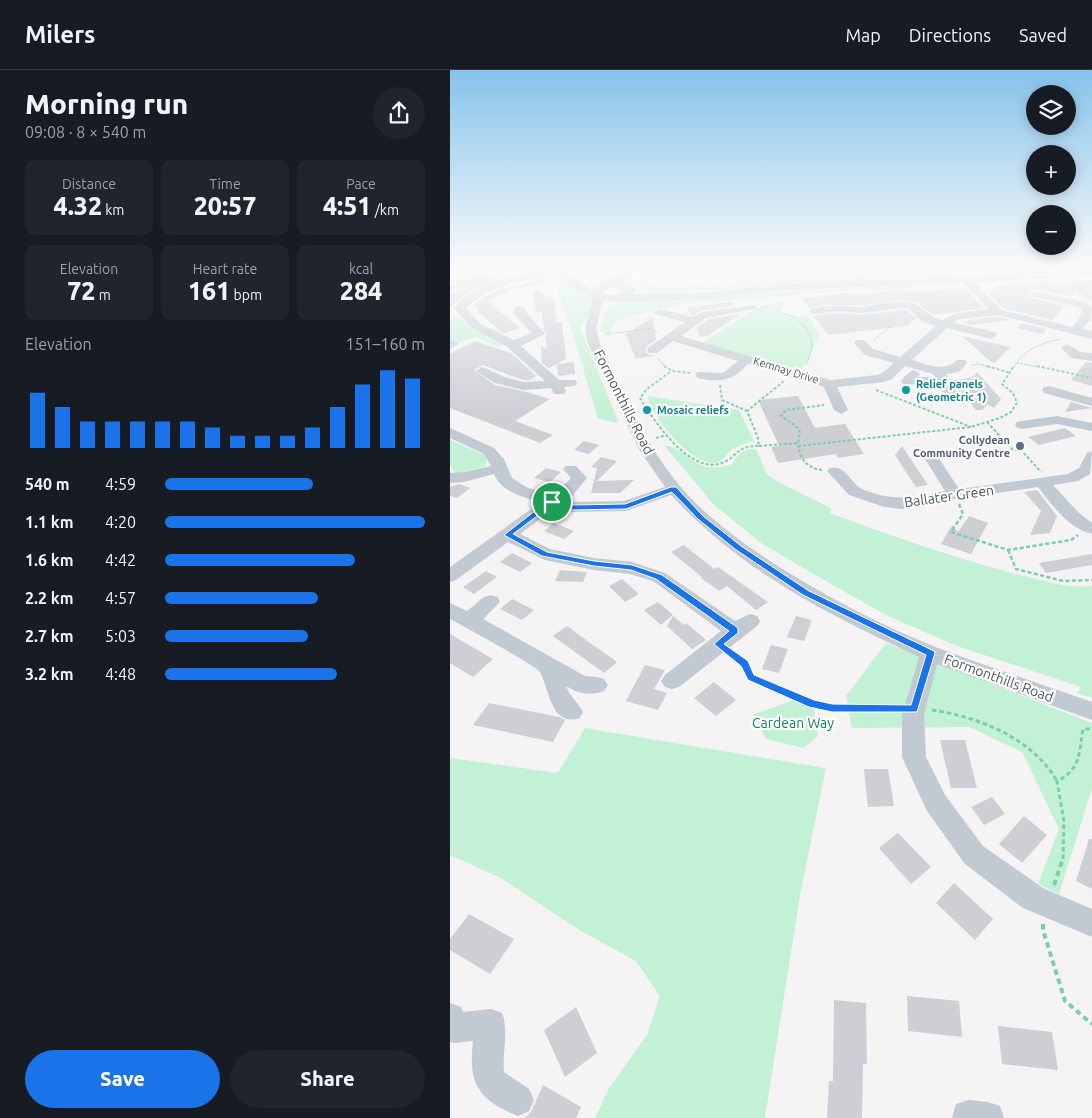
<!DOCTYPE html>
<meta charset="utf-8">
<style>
body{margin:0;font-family:Ubuntu,sans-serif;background:#20242c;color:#f1f3f6;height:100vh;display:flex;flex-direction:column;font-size:19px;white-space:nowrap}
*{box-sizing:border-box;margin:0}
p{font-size:16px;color:#9ea1a6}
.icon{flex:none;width:28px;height:28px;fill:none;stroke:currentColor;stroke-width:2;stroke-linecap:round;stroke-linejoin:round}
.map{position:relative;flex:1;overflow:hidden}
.panel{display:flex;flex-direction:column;background:#171b24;width:450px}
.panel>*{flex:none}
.fabs{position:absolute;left:576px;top:15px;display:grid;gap:10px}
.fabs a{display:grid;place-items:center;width:50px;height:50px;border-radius:50%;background:#171b24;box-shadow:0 2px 12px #0003;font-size:25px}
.pin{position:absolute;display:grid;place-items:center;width:42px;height:42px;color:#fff;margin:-21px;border:2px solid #fff;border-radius:50%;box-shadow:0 1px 5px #0007}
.round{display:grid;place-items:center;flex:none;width:52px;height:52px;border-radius:26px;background:#20242c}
.headline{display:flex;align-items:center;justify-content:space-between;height:85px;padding:0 25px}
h1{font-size:28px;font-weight:800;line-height:38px}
.metrics{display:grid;grid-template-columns:repeat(3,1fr);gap:8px;height:85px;padding:5px 25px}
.metrics div{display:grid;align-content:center;border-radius:10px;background:#20242c;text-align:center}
.metrics b{font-size:25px;font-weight:800}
.metrics small{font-size:14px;font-weight:400}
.metrics p{font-size:14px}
.chart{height:140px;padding:10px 25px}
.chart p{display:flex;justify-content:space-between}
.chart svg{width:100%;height:90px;margin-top:5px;stroke:#1a73e8;stroke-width:6}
.primary-button{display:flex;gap:10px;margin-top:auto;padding:10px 25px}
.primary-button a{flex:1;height:58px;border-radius:30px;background:#1a73e8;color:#fff;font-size:20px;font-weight:800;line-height:58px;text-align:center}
.primary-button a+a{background:#20242c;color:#f1f3f6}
ul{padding:0 25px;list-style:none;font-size:16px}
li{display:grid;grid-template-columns:80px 60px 1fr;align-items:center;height:38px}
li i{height:12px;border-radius:6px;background:#1a73e8}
header{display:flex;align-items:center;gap:30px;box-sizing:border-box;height:70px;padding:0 25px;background:#171b24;border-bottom:1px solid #363941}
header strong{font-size:24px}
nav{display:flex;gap:28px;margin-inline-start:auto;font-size:18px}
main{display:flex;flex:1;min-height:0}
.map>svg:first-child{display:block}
.green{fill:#c3f1d5}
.building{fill:#cdcfd5}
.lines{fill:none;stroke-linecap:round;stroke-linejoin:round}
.path-far4{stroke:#7ad0a6;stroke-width:1;stroke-dasharray:2.5 1;stroke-linecap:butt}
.path-far3{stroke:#7ad0a6;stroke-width:2;stroke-dasharray:3 2;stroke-linecap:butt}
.path-far2{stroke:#7ad0a6;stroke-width:2.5;stroke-dasharray:4 2.5;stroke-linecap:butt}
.path-far1{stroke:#7ad0a6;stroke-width:3;stroke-dasharray:4.5 3;stroke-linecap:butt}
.path{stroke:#7ad0a6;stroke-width:4;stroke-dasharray:5.5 4;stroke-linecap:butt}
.minor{fill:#c1cad2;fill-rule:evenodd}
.route{fill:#1a73e8;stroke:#fff;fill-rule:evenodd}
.culture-dot{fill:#0f9aa8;stroke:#fff;stroke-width:2}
.service-dot{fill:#5c6f8a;stroke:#fff;stroke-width:2}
.labels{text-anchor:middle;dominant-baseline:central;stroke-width:4.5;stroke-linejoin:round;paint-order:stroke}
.far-street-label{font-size:11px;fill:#4a5661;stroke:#fff}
.far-culture-label{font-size:11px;font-weight:bold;fill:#0d838f;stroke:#fff;text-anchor:start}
.far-service-label{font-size:11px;font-weight:bold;fill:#4e5e75;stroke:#fff;text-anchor:end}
.street-label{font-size:14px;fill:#4a5661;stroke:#fff}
.park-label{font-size:14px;fill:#17864f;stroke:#fff}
</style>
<header>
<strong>Milers</strong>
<nav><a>Map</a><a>Directions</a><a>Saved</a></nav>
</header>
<main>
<section class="panel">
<div class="headline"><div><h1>Morning run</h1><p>09:08 · 8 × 540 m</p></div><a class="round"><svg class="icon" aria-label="share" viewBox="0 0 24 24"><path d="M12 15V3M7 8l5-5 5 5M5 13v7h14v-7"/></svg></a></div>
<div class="metrics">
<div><p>Distance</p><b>4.32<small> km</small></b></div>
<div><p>Time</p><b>20:57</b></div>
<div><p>Pace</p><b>4:51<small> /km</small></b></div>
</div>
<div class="metrics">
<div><p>Elevation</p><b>72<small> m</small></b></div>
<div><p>Heart rate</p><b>161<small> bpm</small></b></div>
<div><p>kcal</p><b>284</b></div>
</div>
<div class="chart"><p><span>Elevation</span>151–160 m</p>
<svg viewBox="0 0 160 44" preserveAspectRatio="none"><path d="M5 44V17M15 44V24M25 44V31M35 44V31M45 44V31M55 44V31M65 44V31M75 44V34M85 44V38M95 44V38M105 44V38M115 44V34M125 44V24M135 44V13M145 44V6M155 44V10"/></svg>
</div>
<ul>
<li><b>540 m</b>4:59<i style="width:57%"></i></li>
<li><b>1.1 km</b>4:20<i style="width:100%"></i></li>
<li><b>1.6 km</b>4:42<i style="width:73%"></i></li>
<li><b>2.2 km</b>4:57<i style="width:59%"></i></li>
<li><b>2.7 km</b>5:03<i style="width:55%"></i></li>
<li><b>3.2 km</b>4:48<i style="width:66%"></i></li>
</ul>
<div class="primary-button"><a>Save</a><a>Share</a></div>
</section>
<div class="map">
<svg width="642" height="1048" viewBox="0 0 642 1048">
<rect width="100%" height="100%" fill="#f5f3f3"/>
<g class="green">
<polygon points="354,197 431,197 450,202 465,199 524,202 577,200 575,197 585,197 588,200 642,198 642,200 428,211 349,213 246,221 200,220 191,218 189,213 197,204 196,212 208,218 224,218 345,207"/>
<polygon points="103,207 141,227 141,242 130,257 169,353 148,349 125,271"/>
<polygon points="505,213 506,216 399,221 238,233 199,241 171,249 164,253 158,268 150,260 156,240 181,230"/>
<path d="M333,233L328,241L347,247L358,245L369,265C358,284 365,290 344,303L249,275L306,238Z"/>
<polygon points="8,246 23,259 54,275 48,277 26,267 0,275 0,250"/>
<path d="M198,326L289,340L304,371C297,373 289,375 283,379C276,383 274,392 265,393C242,395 201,347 198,326Z"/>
<polygon points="0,370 37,386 36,396 6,404 0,395"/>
<path d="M214,375C244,381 242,407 282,394C289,383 293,379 306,379L317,404L326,411L381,438L380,443C444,467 508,489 574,506C597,511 618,519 642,516V628L627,623L631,617L507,576L438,546L367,506L311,473L264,435Z"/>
<polygon points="436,573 642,653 642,718 609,824 588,814 609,759 572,682 519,657 402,658 396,626"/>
<polygon points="344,630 364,639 368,666 354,678 316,669 304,644"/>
<polygon points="135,658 376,698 350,825 315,1048 145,1048 159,1018 197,965 210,926 186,891 131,861 51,808 0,785 0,688 108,703"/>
</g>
<g class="building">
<polygon points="23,199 26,204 57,206 23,219 0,237 0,224 10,218 4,212 0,213 0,208 14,210 11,201"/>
<polygon points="95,209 97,212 60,220 38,231 70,258 54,263 51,262 27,241 28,238 24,234 47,220"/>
<polygon points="642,210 642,232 626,220 621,227 585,219 579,222 581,228 614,236 603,250 553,238 539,224 547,216 598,211 603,214"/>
<polygon points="509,218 517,220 535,238 483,245 468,233 453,230 415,235 373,235 359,238 352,228 407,222 409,225 450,220 452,222 471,220 472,222"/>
<polygon points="83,219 104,229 107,253 112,252 116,289 99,298 92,293 91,275 97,280 95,266 97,264 94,260 92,241 85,242"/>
<polygon points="283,232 285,236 253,240 243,245 240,244 237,237"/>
<polygon points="454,240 458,241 466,248 457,256 378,265 364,246 390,243 409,245"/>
<polygon points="288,244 289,245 257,266 250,267 246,258 257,250"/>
<polygon points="203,247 206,270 197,276 195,281 199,285 208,286 185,288 176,264"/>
<polygon points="548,247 560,250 522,255 515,253 519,250"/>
<polygon points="572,253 596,259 593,264 567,258"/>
<polygon points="512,266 560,277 545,293 540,291"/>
<polygon points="25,271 61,283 86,306 80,310 73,310 33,295 24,300 45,315 77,322 100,329 65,351 103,365 90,373 0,338 0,284"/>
<polygon points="124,292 125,304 108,306 107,294"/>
<polygon points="636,292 642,293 642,316 621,310"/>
<polygon points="527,302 551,329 544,338 538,334 532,340 526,340 502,310 522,308"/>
<polygon points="348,326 365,358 395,354 414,384 388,388 386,384 328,393 321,377 329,376 308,330"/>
<polygon points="621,332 642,338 615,342"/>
<polygon points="615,358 626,366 589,375 578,367"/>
<polygon points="134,371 149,375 139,384 124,380"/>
<polygon points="452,376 478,415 466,417 445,385"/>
<polygon points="151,387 167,391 147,411 184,410 170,423 141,423 147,398 141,397"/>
<polygon points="96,398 111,402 100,412 84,408"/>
<polygon points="9,414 20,418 7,428 0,426 0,417"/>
<polygon points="587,420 607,446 600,463 580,465 591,441 574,422"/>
<polygon points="519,446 538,453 521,484 491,474 502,455 508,462"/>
<polygon points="104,453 124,461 114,469 94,461"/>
<polygon points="234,475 264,499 268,497 318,532 306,540 277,516 269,521 251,508 252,507 221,482"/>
<polygon points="62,483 82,493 70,502 50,492"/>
<polygon points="642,484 642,495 596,503 589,493"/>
<polygon points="110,500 137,502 133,512 105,511"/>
<polygon points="36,501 47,507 24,524 13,517"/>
<polygon points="172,509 189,524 175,532 159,516"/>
<polygon points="62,529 84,540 72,550 50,539"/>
<polygon points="208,532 223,545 211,555 194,540"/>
<polygon points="223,546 234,555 236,553 256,570 242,579 217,556"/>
<polygon points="346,546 362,550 354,571 337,567"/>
<polygon points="117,556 136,570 167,592 154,603 132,587 103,566"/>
<polygon points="0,564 43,589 23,607 0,593"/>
<polygon points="321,575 338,579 329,603 312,599"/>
<polygon points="195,595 215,600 204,619 217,623 208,640 176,631"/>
<polygon points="264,612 286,630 266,646 244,628"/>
<polygon points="39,633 109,647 115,650 103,672 23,655"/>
<polygon points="490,670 515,670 527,718 501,718"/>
<polygon points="414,699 438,699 444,736 418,737"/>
<polygon points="542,727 555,744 534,755 521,737"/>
<polygon points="574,746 597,765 572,793 549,774"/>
<polygon points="448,763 481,797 461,814 429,778"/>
<polygon points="639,769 642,769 642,819 626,811"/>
<polygon points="504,813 543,849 525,870 486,833"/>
<polygon points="19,844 64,869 40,904 0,880 0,869"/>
<polygon points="457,926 509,931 512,967 458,961"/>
<polygon points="384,930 416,933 417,994 413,994 412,1048 377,1048 379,1011 383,1011"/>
<polygon points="126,937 147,983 115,1007 94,960"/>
<polygon points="548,956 602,962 608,1000 552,994"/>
<polygon points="93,1015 131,1037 126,1048 75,1048 81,1042"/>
</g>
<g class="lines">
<g class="path-far4">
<polyline points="323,197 340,204 340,207"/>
<polyline points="0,200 5,197"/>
<path d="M333,233L328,241C354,249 371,267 356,295"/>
<polyline points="312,237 333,232"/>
<polyline points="200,247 195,250 200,259"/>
<polyline points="155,264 200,259 208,262"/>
<polyline points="423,271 443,254 439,248"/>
<polyline points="208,288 216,298"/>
<polyline points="567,293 595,298"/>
<polyline points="522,295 529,294 541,298"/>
<path d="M563,298C575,279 590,273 611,269"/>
</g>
<g class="path-far3">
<polyline points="214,296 222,301 241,303"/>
<polyline points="537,296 560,303"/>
<polyline points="587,296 642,308"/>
<path d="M220,302L197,319L190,328C204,351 240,405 272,393C289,386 285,376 309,376L308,368L297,341L334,311"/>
<polyline points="270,315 272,330 297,341"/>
<polyline points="426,320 521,357"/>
<polyline points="537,352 562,379 571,380 591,402"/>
<polyline points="206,368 217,365"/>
<polyline points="309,376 347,373"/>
<polyline points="348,376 521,357 550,348 561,342 567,333 563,323 552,314 564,296"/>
<path d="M372,400C352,398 345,380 350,362L346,356L331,346L336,340L374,335"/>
</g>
<g class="path-far2">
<polyline points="509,434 513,444 501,462 558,480 621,470 628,465"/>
<polyline points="558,480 566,499 613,511 642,510"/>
<polyline points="281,583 284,585"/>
</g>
<g class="path-far1">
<polyline points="282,584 295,594 301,608 363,634 382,638 447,638"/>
<path d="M482,640C529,647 582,668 607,711"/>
<path d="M613,789L614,751L607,711C631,700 629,682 633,659H642"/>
</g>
<g class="path">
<polyline points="604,815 613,788"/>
<polyline points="593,854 593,860 615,931 642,954"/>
</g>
<g class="minor">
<path d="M99,197H110L122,208L141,219L184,197H197L171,212L180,215L185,220L182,224L250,223L324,215L405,211L402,204L408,197H418L412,204L415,211L642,200V206L524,212L552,240L622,257L629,249L632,240L629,237L581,226L580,224L585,221L637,233L642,238L640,250L632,259L642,261V269L548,245L509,249L504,253L545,262L547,265L541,269L497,258L462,290C476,294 494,303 507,290H515L517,293L509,302L496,304L509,326L507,329H497L489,315L453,314L451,311C455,306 458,302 464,300L470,304L468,307H485L483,304L455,296L442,309L434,312L387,317L398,340L391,344L384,340L374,317L298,294C283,311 269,313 247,308L246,305L247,302L273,303L288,291L223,271L207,283H199L197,280L199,277L235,252L205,244L203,242L209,239L243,247L253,242L304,235L306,237L304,239L256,248L231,266L380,310L427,305L432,303L444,293L415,285L404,273L406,270H414L423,279L450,287L486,256L473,252L459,239L454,238L409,243L390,241L365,244L361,243L359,241L361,239C377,235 392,236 408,237C426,237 450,226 467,235C479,241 475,246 493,250L506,243L539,239L512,212L324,221L250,229L164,232L153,230L146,258L150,274C174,322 195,375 230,416C256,447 290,471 323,493C375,526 430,555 488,578C539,597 591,614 642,632V650L487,594L474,645L476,687L495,725L533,776L593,818L642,839V867L573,838L515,794L477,741L452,687V645L469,587C374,542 294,503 221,425L176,441L121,442L105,438L70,464L100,479L144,488L182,492L215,503L285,551L300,544L307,546L310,551L307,556L229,617L222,619L215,617L211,611L215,605L271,561L203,511L180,504L144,500L95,490L58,472L6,510L0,512V497L91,432C74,427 52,423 44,404L14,412L0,413V403L14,402L41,396L34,384L0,368V358L44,378L54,389L62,408L76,417L104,426L121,408L113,399L116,396H126L137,408L118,431L122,432L174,431L215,417L190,381L138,274C131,251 142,247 142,227L126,219L106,205C73,211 41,214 16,238L30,254L64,270L82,263L63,243L65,236H73C77,246 88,254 95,264L71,276L109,310H125L127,313L125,316L114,317L116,321L114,324H104L101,318L73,320L45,313L26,301L32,297L55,307L73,312L95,311L56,276L22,258L4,238C27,209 68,205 101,200ZM159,218H168L174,220C167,227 159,226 151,223Z"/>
<path d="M252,197H308C298,205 262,205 252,197Z"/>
<polygon points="3,214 8,217 0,222 0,215"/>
<polygon points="3,270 9,274 0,279 0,271"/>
<polygon points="617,274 630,282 642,283 642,291 622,288 611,278"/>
<polygon points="599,316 642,328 642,336 594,323 592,320 594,317"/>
<polygon points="607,346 642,353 642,361 607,354 572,359 567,358 565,355 567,352 572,351"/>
<path d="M479,380L484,381L509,419L618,404L629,398L637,383L642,381L640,404L628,411L603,415L628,442L642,453V464C618,458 603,436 588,417L505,429L453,439L434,437L399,425L377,401L380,398C396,394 400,414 414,420C447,432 462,427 495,421L472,384L474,381Z"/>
<path d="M41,525L48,527L50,532L33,549L135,606L147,607L154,609L158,615L154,621C140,626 129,624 116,616C120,627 128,632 133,642L130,648C101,658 99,618 90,602C85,595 13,556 0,549V533L17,541L34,527Z"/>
<path d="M0,933L11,937L13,942L41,939L52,943C59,961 52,982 54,1002L79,1019L84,1030L79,1041L68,1046C28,1030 18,1014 23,971L4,973L0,972Z"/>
<polygon points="518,1030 538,1032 550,1036 554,1048 502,1048 506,1034"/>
</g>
</g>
<linearGradient id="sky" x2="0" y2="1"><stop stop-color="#85c3ea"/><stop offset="0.57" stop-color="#fafafa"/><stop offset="1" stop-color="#fafafa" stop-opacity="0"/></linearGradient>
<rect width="642" height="344" fill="url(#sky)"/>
<path class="route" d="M221,417H226L253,446L291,476L359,521L484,581L485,583L467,642H382L359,637L298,610L291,596L264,574L279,561L206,509L181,500L144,496L92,486L54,465L99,430L121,435L175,434ZM222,422L248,449L285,479L353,525L476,585L461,635L382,634L364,630L304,605L298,591L274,574L288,563V558L212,505L182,495L144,491L97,482L63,464L103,434L121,440L176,439Z"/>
<g class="culture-dot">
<circle cx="456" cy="320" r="5"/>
<circle cx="197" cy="340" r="5"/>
</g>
<circle class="service-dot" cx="570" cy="376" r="5"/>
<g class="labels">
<g class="far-street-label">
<text transform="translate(336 300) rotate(17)">Kemnay Drive</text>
</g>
<g class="far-culture-label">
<text x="466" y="314">Relief panels<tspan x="466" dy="13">(Geometric 1)</tspan></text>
<text x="207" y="340">Mosaic reliefs</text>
</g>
<g class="far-service-label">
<text x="560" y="370">Collydean<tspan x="560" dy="13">Community Centre</tspan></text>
</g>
<g class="street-label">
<text transform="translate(174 332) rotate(63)">Formonthills Road</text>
<text transform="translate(499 426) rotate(-8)">Ballater Green</text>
<text transform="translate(549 608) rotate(20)">Formonthills Road</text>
</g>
<g class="park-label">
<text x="343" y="653">Cardean Way</text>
</g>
</g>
</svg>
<div class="fabs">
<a><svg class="icon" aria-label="layers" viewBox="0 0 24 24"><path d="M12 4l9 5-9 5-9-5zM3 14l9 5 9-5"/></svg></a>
<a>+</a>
<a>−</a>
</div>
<div class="pin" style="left:102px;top:432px;background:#1e9e55"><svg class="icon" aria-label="arrive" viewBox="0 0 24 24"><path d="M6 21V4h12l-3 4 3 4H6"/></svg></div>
</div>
</main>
